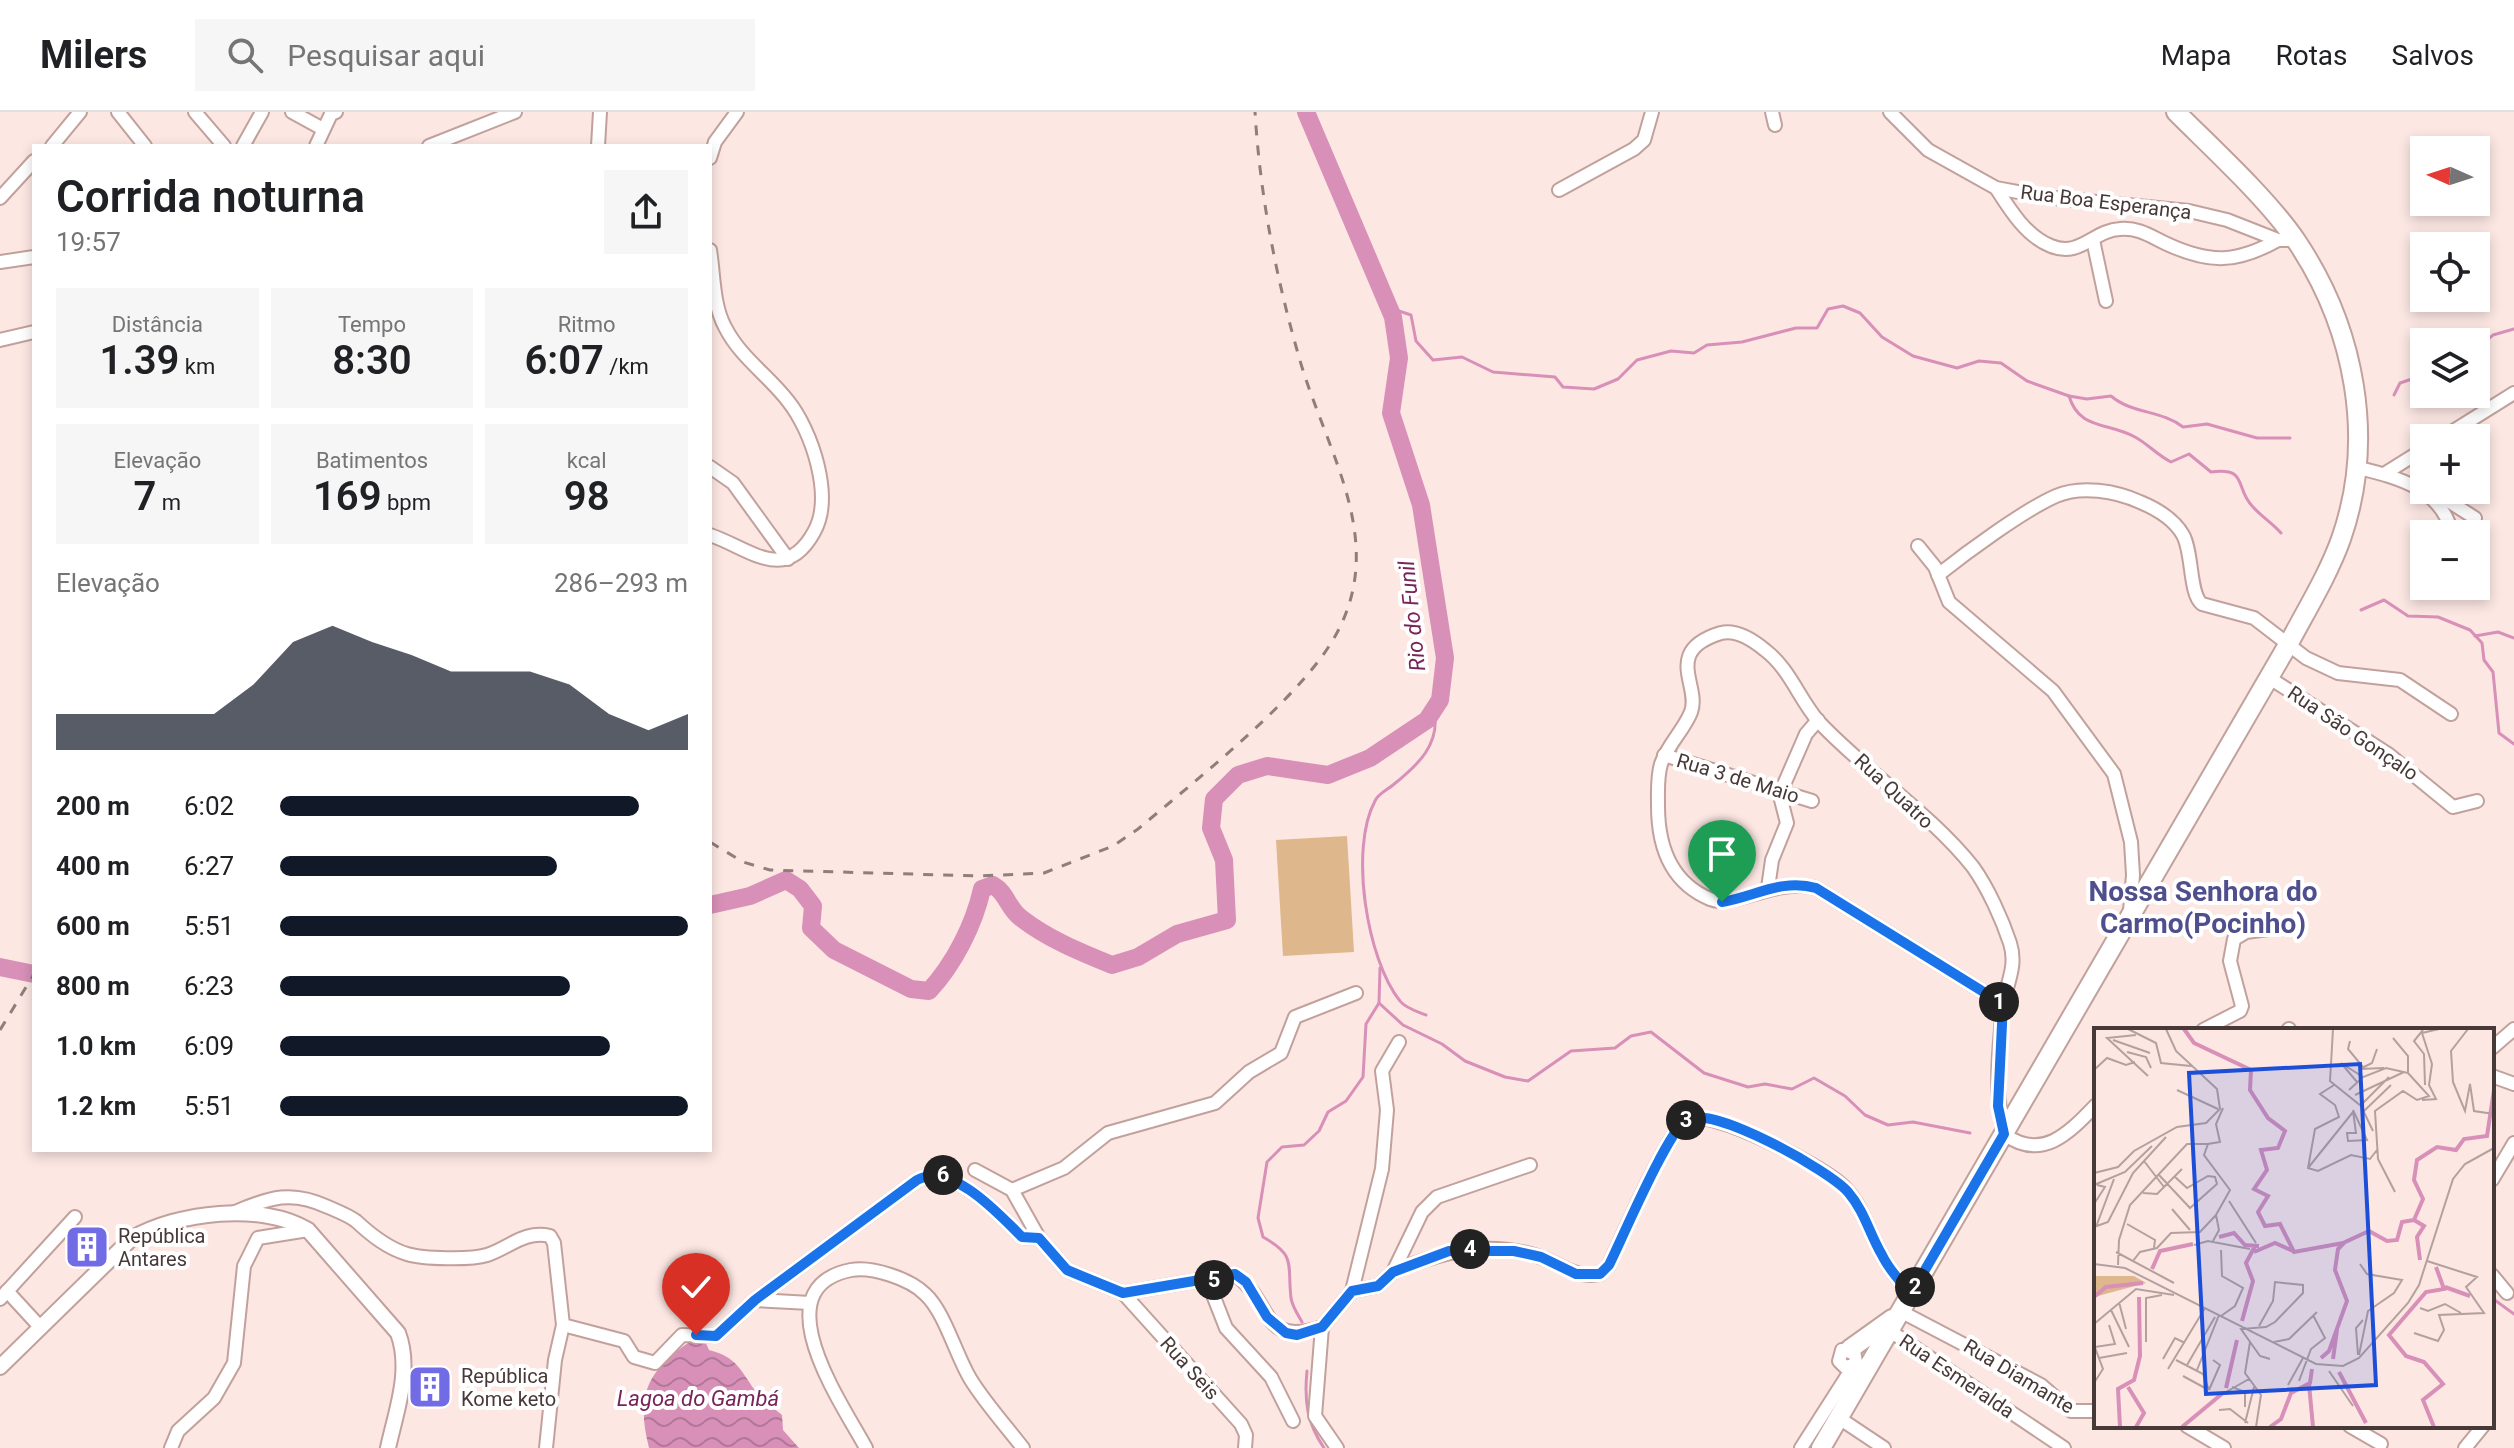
<!DOCTYPE html>
<html lang="pt">
<meta charset="utf-8">
<style>
body{margin:0;font-family:Roboto,sans-serif;background:#f6f6f6;color:#202124;height:100vh;display:flex;flex-direction:column;font-size:30px;white-space:nowrap}
*{box-sizing:border-box;margin:0}
p{font-size:26px;color:#757577}
.icon{flex:none;width:44px;height:44px;fill:none;stroke:currentColor;stroke-width:2;stroke-linecap:round;stroke-linejoin:round}
.map{position:relative;flex:1;overflow:hidden}
.side{position:absolute;left:32px;top:32px;width:680px;height:1008px;display:flex;flex-direction:column;background:#fff;border-radius:0px;box-shadow:0 4px 12px #0003}
.side>*{flex:none}
.needle{width:52px;rotate:273deg}
.controls{position:absolute;left:2410px;top:24px;display:grid;gap:16px}
.controls a{display:grid;place-items:center;width:80px;height:80px;border-radius:0px;background:#fff;box-shadow:0 4px 12px #0003;font-size:40px}
.pin{position:absolute;display:grid;place-items:center;width:68px;height:68px;color:#fff;margin:-82px -34px;border-radius:50% 50% 50% 0;rotate:-45deg;box-shadow:0 0 8px #0007}
.pin .icon{rotate:45deg}
.km{position:absolute;width:40px;height:40px;margin:-20px;border-radius:50%;background:#222;color:#fff;font-size:22px;line-height:40px;text-align:center}
.round{display:grid;place-items:center;flex:none;width:84px;height:84px;border-radius:0px;background:#f6f6f6}
.headline{display:flex;align-items:center;justify-content:space-between;height:136px;padding:0 24px}
h1{font-size:44px;font-weight:600;line-height:60px}
.figures{display:grid;grid-template-columns:repeat(3,1fr);gap:12px;height:136px;padding:8px 24px}
.figures div{display:grid;align-content:center;border-radius:0px;background:#f6f6f6;text-align:center}
.figures b{font-size:40px;font-weight:600}
.figures small{font-size:22px;font-weight:400}
.figures p{font-size:22px}
.chart{height:224px;padding:16px 24px}
.chart p{display:flex;justify-content:space-between}
.chart svg{width:100%;height:144px;margin-top:8px;fill:#111827;opacity:.7}
ul{padding:0 24px;list-style:none;font-size:26px}
li{display:grid;grid-template-columns:128px 96px 1fr;align-items:center;height:60px}
li i{height:20px;border-radius:10px;background:#111827}
header{display:flex;align-items:center;gap:48px;box-sizing:border-box;height:112px;padding:0 40px;background:#fff;border-bottom:2px solid #e0e0e0}
header strong{font-size:38px}
nav{display:flex;gap:44px;margin-inline-start:auto;font-size:28px}
.search{width:560px;height:72px;background:#f6f6f6;display:flex;align-items:center;gap:20px;box-sizing:border-box;padding:0 28px;border-radius:0px;color:#757577;font-size:30px}
.map>svg:first-child{display:block}
.pitch{fill:#deb88c}
.water{fill:url(#water-waves)}
.lines{fill:none;stroke-linecap:round;stroke-linejoin:round}
.stream{stroke:#d890b8;stroke-width:3}
.river{stroke:#d890b8;stroke-width:18}
.minor-casing{stroke:#c2a19c;stroke-width:16}
.tertiary-casing{stroke:#c2a19c;stroke-width:18}
.primary-casing{stroke:#c2a19c;stroke-width:22}
.minor{stroke:#fff;stroke-width:12}
.tertiary{stroke:#fff;stroke-width:14}
.primary{stroke:#fff;stroke-width:18}
.rail{stroke:#8f7e7b;stroke-width:3;stroke-dasharray:10 10;stroke-linecap:butt}
.route-casing{stroke:#fff;stroke-width:16}
.route{stroke:#1a73e8;stroke-width:10}
.labels{text-anchor:middle;dominant-baseline:central;stroke-width:8;stroke-linejoin:round;paint-order:stroke}
.street-label{font-size:20px;fill:#473937;stroke:#fff}
.poi-label{font-size:20px;fill:#473937;stroke:#fff;text-anchor:start}
.water-label{font-size:22px;font-style:italic;fill:#782459;stroke:#fff}
.district-label{font-size:28px;font-weight:bold;fill:#504f8e;stroke:#fff}
.inset-river{fill:none;stroke:#d890b8;stroke-width:4}
.inset-road{fill:none;stroke:#b4a19e;stroke-width:2}
.view{fill:#1d4ed8;fill-opacity:0.15;stroke:#1d4ed8;stroke-width:4}
.inset-edge{fill:none;stroke:#473937;stroke-width:4}
</style>
<header>
<strong>Milers</strong>
<div class="search"><svg class="icon" aria-label="search" viewBox="0 0 24 24"><circle cx="10" cy="10" r="6"/><path d="M15 15l6 6"/></svg>Pesquisar aqui</div>
<nav><a>Mapa</a><a>Rotas</a><a>Salvos</a></nav>
</header>
<div class="map">
<svg width="2514" height="1336" viewBox="0 0 2514 1336">
<defs>
<pattern id="water-waves" width="16" height="10" patternUnits="userSpaceOnUse" patternTransform="scale(2)"><rect width="16" height="10" fill="#d890b8"/><path d="M0 5q4-4 8 0t8 0" fill="none" stroke="#b17796"/></pattern>
</defs>
<rect width="100%" height="100%" fill="#fce7e3"/>
<polygon class="pitch" points="1347,724 1354,840 1283,844 1276,728"/>
<path class="water" d="M691,1229H705L709,1238C738,1245 741,1260 757,1281C763,1289 774,1296 782,1303L783,1318L799,1336H649C636,1284 646,1259 691,1229Z"/>
<g class="lines">
<g class="stream">
<path d="M1390,196L1411,203L1416,229L1433,248L1462,245L1493,260L1555,265L1563,275L1594,277L1618,267L1637,248L1671,239L1694,241L1707,233L1742,230L1796,216H1817L1828,197L1843,194L1860,201L1882,225L1913,244L1957,256L1979,249L2001,251L2027,269L2069,284C2079,318 2108,310 2135,325C2148,332 2157,343 2171,350L2189,342L2211,360C2249,355 2234,376 2253,395C2261,404 2272,411 2281,421"/>
<polyline points="2476,238 2493,223 2514,217"/>
<polyline points="2394,283 2400,271 2424,263"/>
<path d="M2069,284L2087,287L2111,284C2132,302 2161,298 2183,315L2207,312L2257,326H2290"/>
<polyline points="2361,498 2384,488 2408,504 2438,505 2470,518 2482,531 2484,548 2493,560 2499,621 2514,632"/>
<polyline points="2475,524 2498,520 2514,526"/>
<polyline points="1379,891 1403,913 1442,932 1465,949 1505,965 1528,969 1571,939 1615,936 1631,924 1651,920 1704,961 1748,975 1765,972 1792,977 1814,966 1845,984 1865,1003 1888,1013 1913,1010 1970,1021"/>
<path d="M1426,903C1418,900 1405,896 1400,889C1367,848 1349,737 1375,689C1378,682 1387,678 1393,673C1418,653 1441,632 1434,598"/>
<polyline points="2492,1186 2514,1202"/>
<path d="M1302,1210C1298,1203 1292,1194 1291,1186C1287,1152 1297,1144 1263,1125L1258,1106L1267,1050L1282,1035L1304,1033L1319,1019L1328,1000L1346,989L1363,965L1366,912L1379,891L1380,856"/>
<path d="M1307,1259C1304,1289 1307,1311 1324,1336"/>
</g>
<g class="river">
<path d="M710,793L750,784L786,768L800,777L813,794L811,816L834,838L911,877L929,879C954,852 974,813 982,777L993,773C1007,781 1008,797 1021,806C1048,827 1080,840 1112,853L1138,845L1177,822L1227,808L1224,748L1211,716L1214,687L1238,663L1267,654L1328,663L1370,646L1427,608L1440,588L1445,546L1421,393L1391,301L1399,246L1393,205L1306,0"/>
<polyline points="0,855 34,862"/>
</g>
<g class="minor-casing">
<g id="minor">
<polyline points="118,0 145,34"/>
<polyline points="195,0 224,34"/>
<polyline points="292,0 323,17"/>
<polyline points="1772,0 1775,13"/>
<polyline points="1890,0 1928,38 1996,76 2045,85 2189,99 2227,108 2278,128 2296,128"/>
<polyline points="52,34 80,0"/>
<polyline points="243,34 262,0"/>
<polyline points="316,34 331,2 336,0"/>
<polyline points="429,34 515,0"/>
<polyline points="598,34 600,0"/>
<polyline points="710,46 715,30 737,0"/>
<path d="M1996,76C2010,98 2026,124 2051,134C2080,146 2094,118 2120,117C2138,115 2152,125 2167,132C2210,152 2237,151 2278,128"/>
<polyline points="1559,78 1634,37 1644,28 1652,0"/>
<polyline points="0,86 34,49"/>
<polyline points="2093,128 2106,189"/>
<path d="M710,138C714,163 713,193 725,215C740,245 768,263 788,289C812,319 834,385 814,420C785,473 749,436 710,423"/>
<polyline points="0,150 34,145"/>
<polyline points="0,228 34,220"/>
<polyline points="2442,326 2514,281"/>
<polyline points="710,355 733,371 788,447"/>
<path d="M2355,355C2395,365 2442,375 2452,422"/>
<polyline points="2384,362 2424,337"/>
<polyline points="2431,378 2475,406"/>
<polyline points="1918,434 1935,455 1949,490 2053,579 2114,662 2131,730 2133,763 2130,799"/>
<path d="M1938,463C1967,440 2024,398 2056,384C2081,373 2116,379 2140,390C2157,397 2174,407 2183,423C2193,441 2189,482 2202,492L2254,506L2306,546L2338,561L2400,568L2451,602"/>
<polyline points="2268,565 2388,642 2453,695 2477,689"/>
<polyline points="1664,643 1812,689"/>
<polyline points="1782,677 1806,622 1818,608"/>
<polyline points="1768,776 1772,748 1787,711 1778,676"/>
<path d="M2003,892L1816,776C1777,765 1734,797 1710,787C1670,770 1658,734 1658,694C1658,680 1657,665 1661,652C1668,632 1684,618 1691,600C1701,574 1662,539 1721,521C1737,517 1753,528 1765,538C1790,557 1799,587 1819,610C1867,661 1929,700 1973,755C1988,776 2002,807 2010,831C2018,856 2005,873 2003,896C1999,938 1994,980 2004,1022C2042,1050 2069,1021 2096,993"/>
<polyline points="2203,918 2240,899 2242,894 2230,849 2234,827 2246,820 2268,817"/>
<polyline points="2288,918 2289,917"/>
<polyline points="2492,936 2514,917"/>
<polyline points="2492,964 2514,972"/>
<polyline points="975,1058 1012,1078 1039,1126"/>
<polyline points="2492,1068 2514,1031"/>
<polyline points="1012,1078 1064,1056 1108,1021 1215,991 1249,960 1281,941 1295,905 1356,881"/>
<path d="M235,1100C270,1085 292,1078 328,1095C337,1099 348,1103 356,1109C371,1123 387,1136 407,1142C423,1147 471,1148 487,1143C509,1136 524,1118 550,1124L554,1131L563,1213L624,1229L634,1245L655,1251L682,1223L716,1224L755,1188L917,1068C951,1049 999,1102 1022,1125L1039,1126L1067,1158L1123,1181L1235,1162C1274,1191 1259,1235 1322,1215"/>
<path d="M1393,1160C1441,1140 1485,1128 1537,1144C1560,1151 1574,1167 1600,1162L1609,1153C1622,1126 1667,1021 1686,1008C1708,993 1826,1056 1844,1075C1864,1096 1868,1119 1882,1143C1889,1158 1901,1170 1911,1182"/>
<polyline points="2492,1163 2507,1181"/>
<polyline points="1208,1170 1226,1216 1271,1265 1293,1309"/>
<polyline points="7,1179 41,1216"/>
<polyline points="1352,1179 1378,1174 1393,1160 1422,1100 1437,1085 1530,1053"/>
<polyline points="1123,1181 1241,1312 1246,1323 1245,1336"/>
<polyline points="0,1187 75,1105"/>
<polyline points="755,1188 810,1191"/>
<polyline points="1900,1199 2041,1273 2071,1299 2096,1299"/>
<polyline points="1890,1219 2064,1336"/>
<polyline points="1839,1306 1884,1336"/>
<polyline points="2187,1314 2224,1336"/>
<polyline points="2350,1314 2381,1332"/>
<polyline points="171,1336 178,1319 214,1286 234,1251 244,1154 258,1126 308,1118"/>
<polyline points="546,1336 555,1248 563,1213"/>
<path d="M866,1336C843,1293 760,1176 851,1158C872,1154 910,1167 925,1182C945,1200 956,1244 971,1268C986,1292 1006,1314 1023,1336"/>
<polyline points="1337,1336 1315,1304 1322,1215 1352,1179 1382,1057 1387,998 1382,959 1399,930"/>
<polyline points="1801,1336 1856,1250 1854,1239 1842,1238 1839,1249 1845,1255 1853,1253"/>
<polyline points="2465,1336 2483,1314"/>
</g>
</g>
<g class="tertiary-casing">
<path id="tertiary" d="M0,1255L131,1127C176,1100 263,1090 308,1118L398,1221C412,1258 396,1299 388,1336"/>
</g>
<g class="primary-casing">
<g id="primary">
<polyline points="1850,1237 1892,1207"/>
<path d="M1821,1336L2289,531C2307,497 2328,463 2341,427C2376,327 2355,217 2297,130C2268,87 2213,37 2176,0"/>
</g>
</g>
<use href="#minor" class="minor"/>
<use href="#tertiary" class="tertiary"/>
<use href="#primary" class="primary"/>
<g class="rail">
<path d="M710,730L743,750L770,758L979,764L1044,761L1113,734L1138,717C1195,669 1280,602 1323,543C1399,438 1325,343 1297,238C1275,160 1260,82 1255,0"/>
<polyline points="0,918 34,862"/>
</g>
</g>
<g class="lines">
<g class="route-casing">
<path id="route" d="M696,1223L716,1224L755,1188L917,1068C951,1049 999,1102 1022,1125L1039,1126L1067,1158L1123,1181L1235,1162L1246,1170L1267,1205L1286,1221L1297,1223L1322,1215L1352,1179L1378,1174L1393,1160L1449,1139H1514L1541,1145L1576,1162H1600L1609,1153C1622,1127 1667,1021 1686,1008C1710,991 1830,1059 1848,1080C1865,1100 1869,1121 1882,1143C1889,1158 1901,1170 1911,1182L2004,1022L1998,994L2003,892L1816,776C1782,766 1754,785 1722,790"/>
</g>
<use href="#route" class="route"/>
</g>
<defs>
<g id="building-square" transform="scale(2.3)"><rect x="-9" y="-9" width="18" height="18" rx="4" fill="#716be5" stroke="#fff"/><path d="M-4-6H4V6H1V3H-1V6H-4ZM-2.5-4.3h1.7v1.8h-1.7ZM.8-4.3h1.7v1.8H.8ZM-2.5-1h1.7V.8h-1.7ZM.8-1h1.7V.8H.8Z" fill="#fff"/></g>
</defs>
<g fill-rule="evenodd">
<use href="#building-square" x="87" y="1135"/>
<use href="#building-square" x="430" y="1275"/>
</g>
<g class="labels">
<g class="street-label">
<text transform="translate(2106 90) rotate(7)">Rua Boa Esperança</text>
<text transform="translate(2353 621) rotate(34)">Rua São Gonçalo</text>
<text transform="translate(1738 666) rotate(17)">Rua 3 de Maio</text>
<text transform="translate(1894 679) rotate(43)">Rua Quatro</text>
<text transform="translate(1190 1256) rotate(48)">Rua Seis</text>
<text transform="translate(1957 1264) rotate(34)">Rua Esmeralda</text>
<text transform="translate(2019 1264) rotate(31)">Rua Diamante</text>
</g>
<g class="poi-label">
<text x="118" y="1124">República<tspan x="118" dy="23">Antares</tspan></text>
<text x="461" y="1264">República<tspan x="461" dy="23">Kome keto</tspan></text>
</g>
<g class="water-label">
<text transform="translate(1412 504) rotate(-96)">Rio do Funil</text>
<text x="698" y="1286">Lagoa do Gambá</text>
</g>
<g class="district-label">
<text x="2203" y="779">Nossa Senhora do<tspan x="2203" dy="32">Carmo(Pocinho)</tspan></text>
</g>
</g>
<g transform="translate(2094 916)">
<rect width="400" height="400" fill="#fce7e3"/>
<path d="M0,248H40L52,255L0,269Z" fill="#deb88c"/>
<path class="inset-river" d="M90,1L100,15L157,42L156,62L174,90L191,103L184,120L167,122L173,142L160,161L174,168L164,184L171,198L186,196L200,224L249,215L275,203L293,213L303,212L308,194L320,192L329,171L320,152L323,132L343,119L362,122L370,111L393,108L400,62M320,192L330,198L323,209L326,232M125,209L140,205L151,217L165,218M160,224L181,215L199,223M58,241L66,223L99,216M351,259L376,268M0,269L12,259L49,255M148,293L159,253L152,235L161,218M227,330L235,323L253,273L241,242L244,221L250,215M239,331L243,302M245,344L272,395M215,356L219,399M34,359L50,385L42,399M132,360L143,312M26,399L24,361L40,352L46,328L45,269M88,399L129,365M176,399L187,391L197,365L216,355L218,341M340,399L329,372L349,356L330,334L312,328L295,307L332,264L350,261L342,239"/>
<path class="inset-road" d="M34,1L62,15L67,35L97,38M239,1L236,53L267,78L279,103M374,1L357,23L359,54L371,83L376,56L380,83L400,86M329,2L320,13L330,26L331,57M42,7L13,10L54,48M299,10L314,28V45L335,68L323,72L309,63L281,83L284,131L301,164M19,12L56,25M256,13L254,21L269,39M283,21L278,35L266,41L290,40M33,24L52,29L57,40M0,42L13,30L32,37L41,34M263,54L247,35L269,49M240,57L226,66L241,77L245,89L221,101L214,140L224,143L257,127L276,131L283,122M83,62L124,81M255,62L269,49L292,40L314,45M261,67L310,44M328,72L342,71L335,57L338,36L328,5L345,1M266,78L295,49M270,83L297,57M252,105H262L259,83M253,105L254,113L273,112L259,82M50,133L70,159M214,140L259,84M0,145L24,139L40,123L83,99L112,95L126,81L123,61L82,23L72,1M65,147L96,180L123,156L121,149L114,148L93,160L80,148M0,157L31,144L58,118M49,165L63,166L88,141M135,173L162,215M0,176L11,159L3,157M78,181L96,202M33,196L61,212L60,220M0,199L14,194L39,145L72,109M2,199L20,151M119,213L125,202L122,187L136,162L110,127L114,116L126,114L122,96L129,80M100,217L114,213L156,221M127,222L128,248L149,260L141,278L127,288M22,224L80,255M39,233L46,224L63,220L77,205L106,204L122,187M0,236L31,240L222,336L249,338L265,330L314,275L325,257L359,151L371,136L400,120M24,237L25,212L36,177L93,116H114M25,274L32,301M326,280L334,283L351,276L367,285M17,282L35,319M0,296L42,261L80,267M165,298L179,273L181,254L209,257V265L181,294L172,299L147,301L166,328L176,331M320,305L344,313L350,302L345,287L390,285L372,259L383,249L333,233M52,314V270L68,267M156,314L151,345L167,367L162,399M180,314L195,311L223,284M0,317L9,341L0,355M1,319L21,316L15,297M264,327L262,300L269,292M265,327L274,283L300,265L308,252L273,246L266,236M5,330L33,325M69,331L81,310L91,315M82,332L109,346L115,362M93,337L121,289M74,341L111,280M103,342L125,287M235,343L259,378M89,348L111,360M205,353L217,321L231,310L219,287M194,357L209,330M138,359L151,364V379M115,362L126,337L119,332M132,364L155,351M125,382L136,381L154,395M151,395L160,359"/>
<path class="view" d="M266,36L282,357L112,366L95,45Z"/>
<rect width="400" height="400" class="inset-edge"/>
</g>
</svg>
<div class="controls">
<a><svg class="needle" viewBox="-14 -14 28 28"><path d="M0-13l5 13h-10z" fill="#e53935"/><path d="M0 13l5-13h-10z" fill="#757577"/></svg></a>
<a><svg class="icon" aria-label="locate" viewBox="0 0 24 24"><circle cx="12" cy="12" r="6"/><path d="M12 2v4M12 18v4M2 12h4M18 12h4"/></svg></a>
<a><svg class="icon" aria-label="layers" viewBox="0 0 24 24"><path d="M12 4l9 5-9 5-9-5zM3 14l9 5 9-5"/></svg></a>
<a>+</a>
<a>−</a>
</div>
<div class="pin" style="left:1722px;top:790px;background:#1e9e55"><svg class="icon" aria-label="arrive" viewBox="0 0 24 24"><path d="M6 21V4h12l-3 4 3 4H6"/></svg></div>
<div class="pin" style="left:696px;top:1223px;background:#d93025"><svg class="icon" aria-label="check" viewBox="0 0 24 24"><path d="M5 12l5 5 9-10"/></svg></div>
<b class="km" style="left:1999px;top:890px">1</b>
<b class="km" style="left:1915px;top:1175px">2</b>
<b class="km" style="left:1686px;top:1008px">3</b>
<b class="km" style="left:1470px;top:1137px">4</b>
<b class="km" style="left:1214px;top:1168px">5</b>
<b class="km" style="left:943px;top:1063px">6</b>
<section class="side">
<div class="headline"><div><h1>Corrida noturna</h1><p>19:57</p></div><a class="round"><svg class="icon" aria-label="share" viewBox="0 0 24 24"><path d="M12 15V3M7 8l5-5 5 5M5 13v7h14v-7"/></svg></a></div>
<div class="figures">
<div><p>Distância</p><b>1.39<small> km</small></b></div>
<div><p>Tempo</p><b>8:30</b></div>
<div><p>Ritmo</p><b>6:07<small> /km</small></b></div>
</div>
<div class="figures">
<div><p>Elevação</p><b>7<small> m</small></b></div>
<div><p>Batimentos</p><b>169<small> bpm</small></b></div>
<div><p>kcal</p><b>98</b></div>
</div>
<div class="chart"><p><span>Elevação</span>286–293 m</p>
<svg viewBox="0 0 160 44" preserveAspectRatio="none"><path d="M0 44V33L10 33L20 33L30 33L40 33L50 24L60 11L70 6L80 11L90 15L100 20L110 20L120 20L130 24L140 33L150 38L160 33V44z"/></svg>
</div>
<ul>
<li><b>200 m</b>6:02<i style="width:88%"></i></li>
<li><b>400 m</b>6:27<i style="width:68%"></i></li>
<li><b>600 m</b>5:51<i style="width:100%"></i></li>
<li><b>800 m</b>6:23<i style="width:71%"></i></li>
<li><b>1.0 km</b>6:09<i style="width:81%"></i></li>
<li><b>1.2 km</b>5:51<i style="width:100%"></i></li>
</ul>
</section>
</div>
